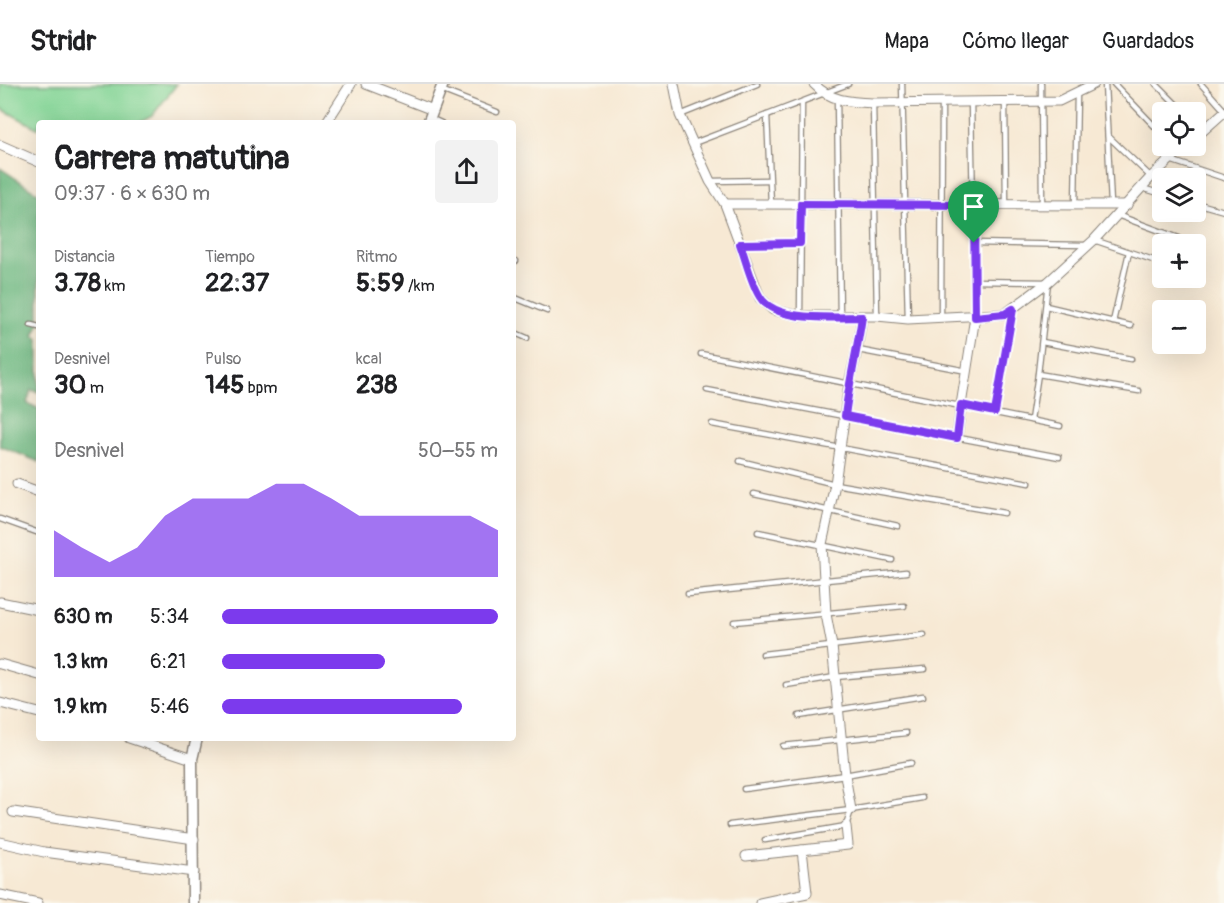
<!DOCTYPE html>
<html lang="es">
<meta charset="utf-8">
<style>
body{margin:0;font-family:Pangolin,sans-serif;background:#f2f2f2;color:#202124;height:100vh;display:flex;flex-direction:column;font-size:22px;white-space:nowrap}
*{box-sizing:border-box;margin:0}
p{font-size:20px;color:#757577}
.icon{flex:none;width:33px;height:33px;fill:none;stroke:currentColor;stroke-width:2;stroke-linecap:round;stroke-linejoin:round}
.map{position:relative;flex:1;overflow:hidden}
.sheet{position:absolute;left:36px;top:36px;width:480px;height:621px;display:flex;flex-direction:column;background:#fff;border-radius:6px;box-shadow:0 6px 24px #0002}
.sheet>*{flex:none}
.controls{position:absolute;left:1152px;top:18px;display:grid;gap:12px}
.controls a{display:grid;place-items:center;width:54px;height:54px;border-radius:6px;background:#fff;box-shadow:0 6px 24px #0002;font-size:30px}
.pin{position:absolute;display:grid;place-items:center;width:51px;height:51px;color:#fff;margin:-62px -26px;border-radius:50% 50% 50% 0;rotate:-45deg;box-shadow:0 0 6px #0007}
.pin .icon{rotate:45deg}
.round{display:grid;place-items:center;flex:none;width:63px;height:63px;border-radius:6px;background:#f2f2f2}
.head{display:flex;align-items:center;justify-content:space-between;height:102px;padding:0 18px}
h1{font-size:33px;font-weight:700;line-height:45px}
.figures{display:grid;grid-template-columns:repeat(3,1fr);gap:9px;height:102px;padding:6px 18px}
.figures div{display:grid;align-content:center}
.figures b{font-size:26px;font-weight:700}
.figures small{font-size:16px;font-weight:400}
.figures p{font-size:16px}
.chart{height:168px;padding:12px 18px}
.chart p{display:flex;justify-content:space-between}
.chart svg{width:100%;height:108px;margin-top:6px;fill:#7c3aed;opacity:.7}
ul{padding:0 18px;list-style:none;font-size:20px}
li{display:grid;grid-template-columns:96px 72px 1fr;align-items:center;height:45px}
li i{height:15px;border-radius:8px;background:#7c3aed}
header{display:flex;align-items:center;gap:36px;box-sizing:border-box;height:84px;padding:0 30px;background:#fff;border-bottom:2px solid #e0e0e0}
header strong{font-size:28px}
nav{display:flex;gap:33px;margin-inline-start:auto;font-size:21px}
.map>svg:first-child{display:block}
.green{fill:#82d495;stroke:#4f7858;stroke-width:1.5}
.forest{fill:#69b67e;stroke:#42694d;stroke-width:1.5}
.lines{fill:none;stroke-linecap:round;stroke-linejoin:round}
.service-casing{stroke:#8a8278;stroke-width:7}
.minor-casing{stroke:#8a8278;stroke-width:11}
.tertiary-casing{stroke:#8a8278;stroke-width:13}
.service{stroke:#fff;stroke-width:4.5}
.minor{stroke:#fff;stroke-width:9}
.tertiary{stroke:#fff;stroke-width:10}
.route-casing{stroke:#fff;stroke-width:12}
.route{stroke:#7c3aed;stroke-width:8}
</style>
<header>
<strong>Stridr</strong>
<nav><a>Mapa</a><a>Cómo llegar</a><a>Guardados</a></nav>
</header>
<div class="map">
<svg width="1224" height="819" viewBox="0 0 1224 819">
<rect width="100%" height="100%" fill="#fbf7ec"/>
<filter id="ink" filterUnits="userSpaceOnUse"><feTurbulence type="fractalNoise" baseFrequency=".0167" numOctaves="2"/><feDisplacementMap in="SourceGraphic" scale="12" xChannelSelector="R" yChannelSelector="G"/><feConvolveMatrix kernelMatrix="1 2 1 2 8 2 1 2 1" color-interpolation-filters="sRGB"/></filter>
<filter id="wash" filterUnits="userSpaceOnUse"><feTurbulence type="fractalNoise" baseFrequency=".008" numOctaves="4" result="noise"/><feDisplacementMap in="SourceGraphic" scale="24" xChannelSelector="R" yChannelSelector="G"/><feGaussianBlur stdDeviation="1.35" result="paint"/><feColorMatrix in="noise" values="0 0 0 0 0 0 0 0 0 0 0 0 0 0 0 0 0 1.4 0 .05"/><feComposite in="paint" operator="in"/></filter>
<g filter="url(#wash)">
<rect width="100%" height="100%" fill="#f7e9d4"/>
<polygon class="green" points="0,0 177,0 152,32 139,39 39,39 39,45 0,24"/>
<polygon class="forest" points="0,84 39,110 39,240 34,252 39,255 39,308 31,306 27,319 39,325 39,378 0,362"/>
</g>
<g filter="url(#ink)">
<g class="lines">
<g class="service-casing">
<g id="service">
<polyline points="902,0 908,235"/>
<polyline points="1041,0 1042,121"/>
<polyline points="1105,0 1111,120"/>
<polyline points="1114,0 1162,50"/>
<polyline points="1156,0 1184,28"/>
<polyline points="1201,0 1224,26"/>
<polyline points="441,6 497,28"/>
<polyline points="837,14 840,233"/>
<polyline points="971,18 975,231"/>
<polyline points="873,19 877,232"/>
<polyline points="1005,19 1006,121"/>
<polyline points="680,31 757,0"/>
<polyline points="767,31 771,120"/>
<polyline points="430,34 441,39"/>
<polyline points="1196,40 1202,47"/>
<polyline points="1108,52 1151,93"/>
<polyline points="694,59 848,0"/>
<polyline points="1170,76 1224,94"/>
<polyline points="712,97 769,96"/>
<polyline points="1142,104 1162,110"/>
<polyline points="513,106 514,106"/>
<polyline points="1196,119 1224,127"/>
<polyline points="1075,121 1077,10"/>
<polyline points="1117,131 1179,154"/>
<polyline points="1094,156 1156,177"/>
<polyline points="974,159 1085,161"/>
<polyline points="740,160 800,159"/>
<polyline points="513,176 516,177"/>
<polyline points="975,197 1048,198 1038,290 1031,336"/>
<polyline points="513,213 547,227"/>
<polyline points="1046,222 1131,242"/>
<polyline points="800,231 802,18"/>
<polyline points="941,234 942,18"/>
<polyline points="1113,238 1129,168"/>
<polyline points="31,241 39,243"/>
<polyline points="513,248 527,254"/>
<polyline points="1042,258 1131,275"/>
<polyline points="858,266 967,287"/>
<polyline points="701,270 1060,342"/>
<polyline points="1038,290 1139,307"/>
<polyline points="707,306 1059,373"/>
<polyline points="995,329 1013,225"/>
<polyline points="712,340 1029,399"/>
<polyline points="740,377 835,400 1004,429"/>
<polyline points="754,410 898,442"/>
<polyline points="0,435 39,449"/>
<polyline points="758,448 892,476"/>
<polyline points="688,510 906,488"/>
<polyline points="734,538 904,522"/>
<polyline points="763,570 924,551"/>
<polyline points="786,601 835,593 925,585"/>
<polyline points="799,632 923,612"/>
<polyline points="783,662 906,649"/>
<polyline points="744,705 845,691 911,679"/>
<polyline points="730,741 851,726 922,714"/>
<polyline points="765,756 846,742 851,726"/>
</g>
</g>
<g class="minor-casing">
<g id="minor">
<polyline points="366,0 433,26"/>
<polyline points="674,0 680,31 710,97 725,120 760,214 773,226 800,232 877,232 908,235 1005,230 1048,198 1094,156 1151,93 1185,62"/>
<path d="M814,0C830,17 850,18 873,19L1059,17L1094,0"/>
<polyline points="326,39 351,0"/>
<polyline points="1196,53 1224,28"/>
<polyline points="0,61 39,78"/>
<polyline points="725,120 1127,121"/>
<polyline points="957,354 961,321 975,233"/>
<polyline points="17,400 39,408"/>
<polyline points="0,518 39,526"/>
<polyline points="0,580 39,591"/>
<polyline points="0,619 39,629"/>
<polyline points="129,654 192,675"/>
<polyline points="851,726 845,691 832,562 826,530 822,460 835,400 849,300 857,266 862,233"/>
<polyline points="13,728 194,755"/>
<polyline points="0,758 44,768 194,788"/>
<polyline points="746,772 848,761 846,742"/>
<polyline points="0,811 38,819"/>
<polyline points="760,819 807,809 802,766"/>
</g>
</g>
<g class="tertiary-casing">
<g id="tertiary">
<polyline points="428,39 443,0"/>
<polyline points="193,819 192,675 197,654"/>
</g>
</g>
<use href="#service" class="service"/>
<use href="#minor" class="minor"/>
<use href="#tertiary" class="tertiary"/>
</g>
</g>
<g class="lines" filter="url(#ink)">
<g class="route-casing">
<path id="route" d="M801,120L974,121L975,233L1005,230L1013,225L995,328L961,321L957,354L845,332C849,299 857,267 862,233C835,233 776,239 760,213C751,199 746,176 740,160L800,159Z"/>
</g>
<use href="#route" class="route"/>
</g>
</svg>
<div class="controls">
<a><svg class="icon" aria-label="locate" viewBox="0 0 24 24"><circle cx="12" cy="12" r="6"/><path d="M12 2v4M12 18v4M2 12h4M18 12h4"/></svg></a>
<a><svg class="icon" aria-label="layers" viewBox="0 0 24 24"><path d="M12 4l9 5-9 5-9-5zM3 14l9 5 9-5"/></svg></a>
<a>+</a>
<a>−</a>
</div>
<div class="pin" style="left:974px;top:159px;background:#1e9e55"><svg class="icon" aria-label="arrive" viewBox="0 0 24 24"><path d="M6 21V4h12l-3 4 3 4H6"/></svg></div>
<section class="sheet">
<div class="head"><div><h1>Carrera matutina</h1><p>09:37 · 6 × 630 m</p></div><a class="round"><svg class="icon" aria-label="share" viewBox="0 0 24 24"><path d="M12 15V3M7 8l5-5 5 5M5 13v7h14v-7"/></svg></a></div>
<div class="figures">
<div><p>Distancia</p><b>3.78<small> km</small></b></div>
<div><p>Tiempo</p><b>22:37</b></div>
<div><p>Ritmo</p><b>5:59<small> /km</small></b></div>
</div>
<div class="figures">
<div><p>Desnivel</p><b>30<small> m</small></b></div>
<div><p>Pulso</p><b>145<small> bpm</small></b></div>
<div><p>kcal</p><b>238</b></div>
</div>
<div class="chart"><p><span>Desnivel</span>50–55 m</p>
<svg viewBox="0 0 160 44" preserveAspectRatio="none"><path d="M0 44V25L10 32L20 38L30 32L40 19L50 12L60 12L70 12L80 6L90 6L100 12L110 19L120 19L130 19L140 19L150 19L160 25V44z"/></svg>
</div>
<ul>
<li><b>630 m</b>5:34<i style="width:100%"></i></li>
<li><b>1.3 km</b>6:21<i style="width:59%"></i></li>
<li><b>1.9 km</b>5:46<i style="width:87%"></i></li>
</ul>
</section>
</div>
